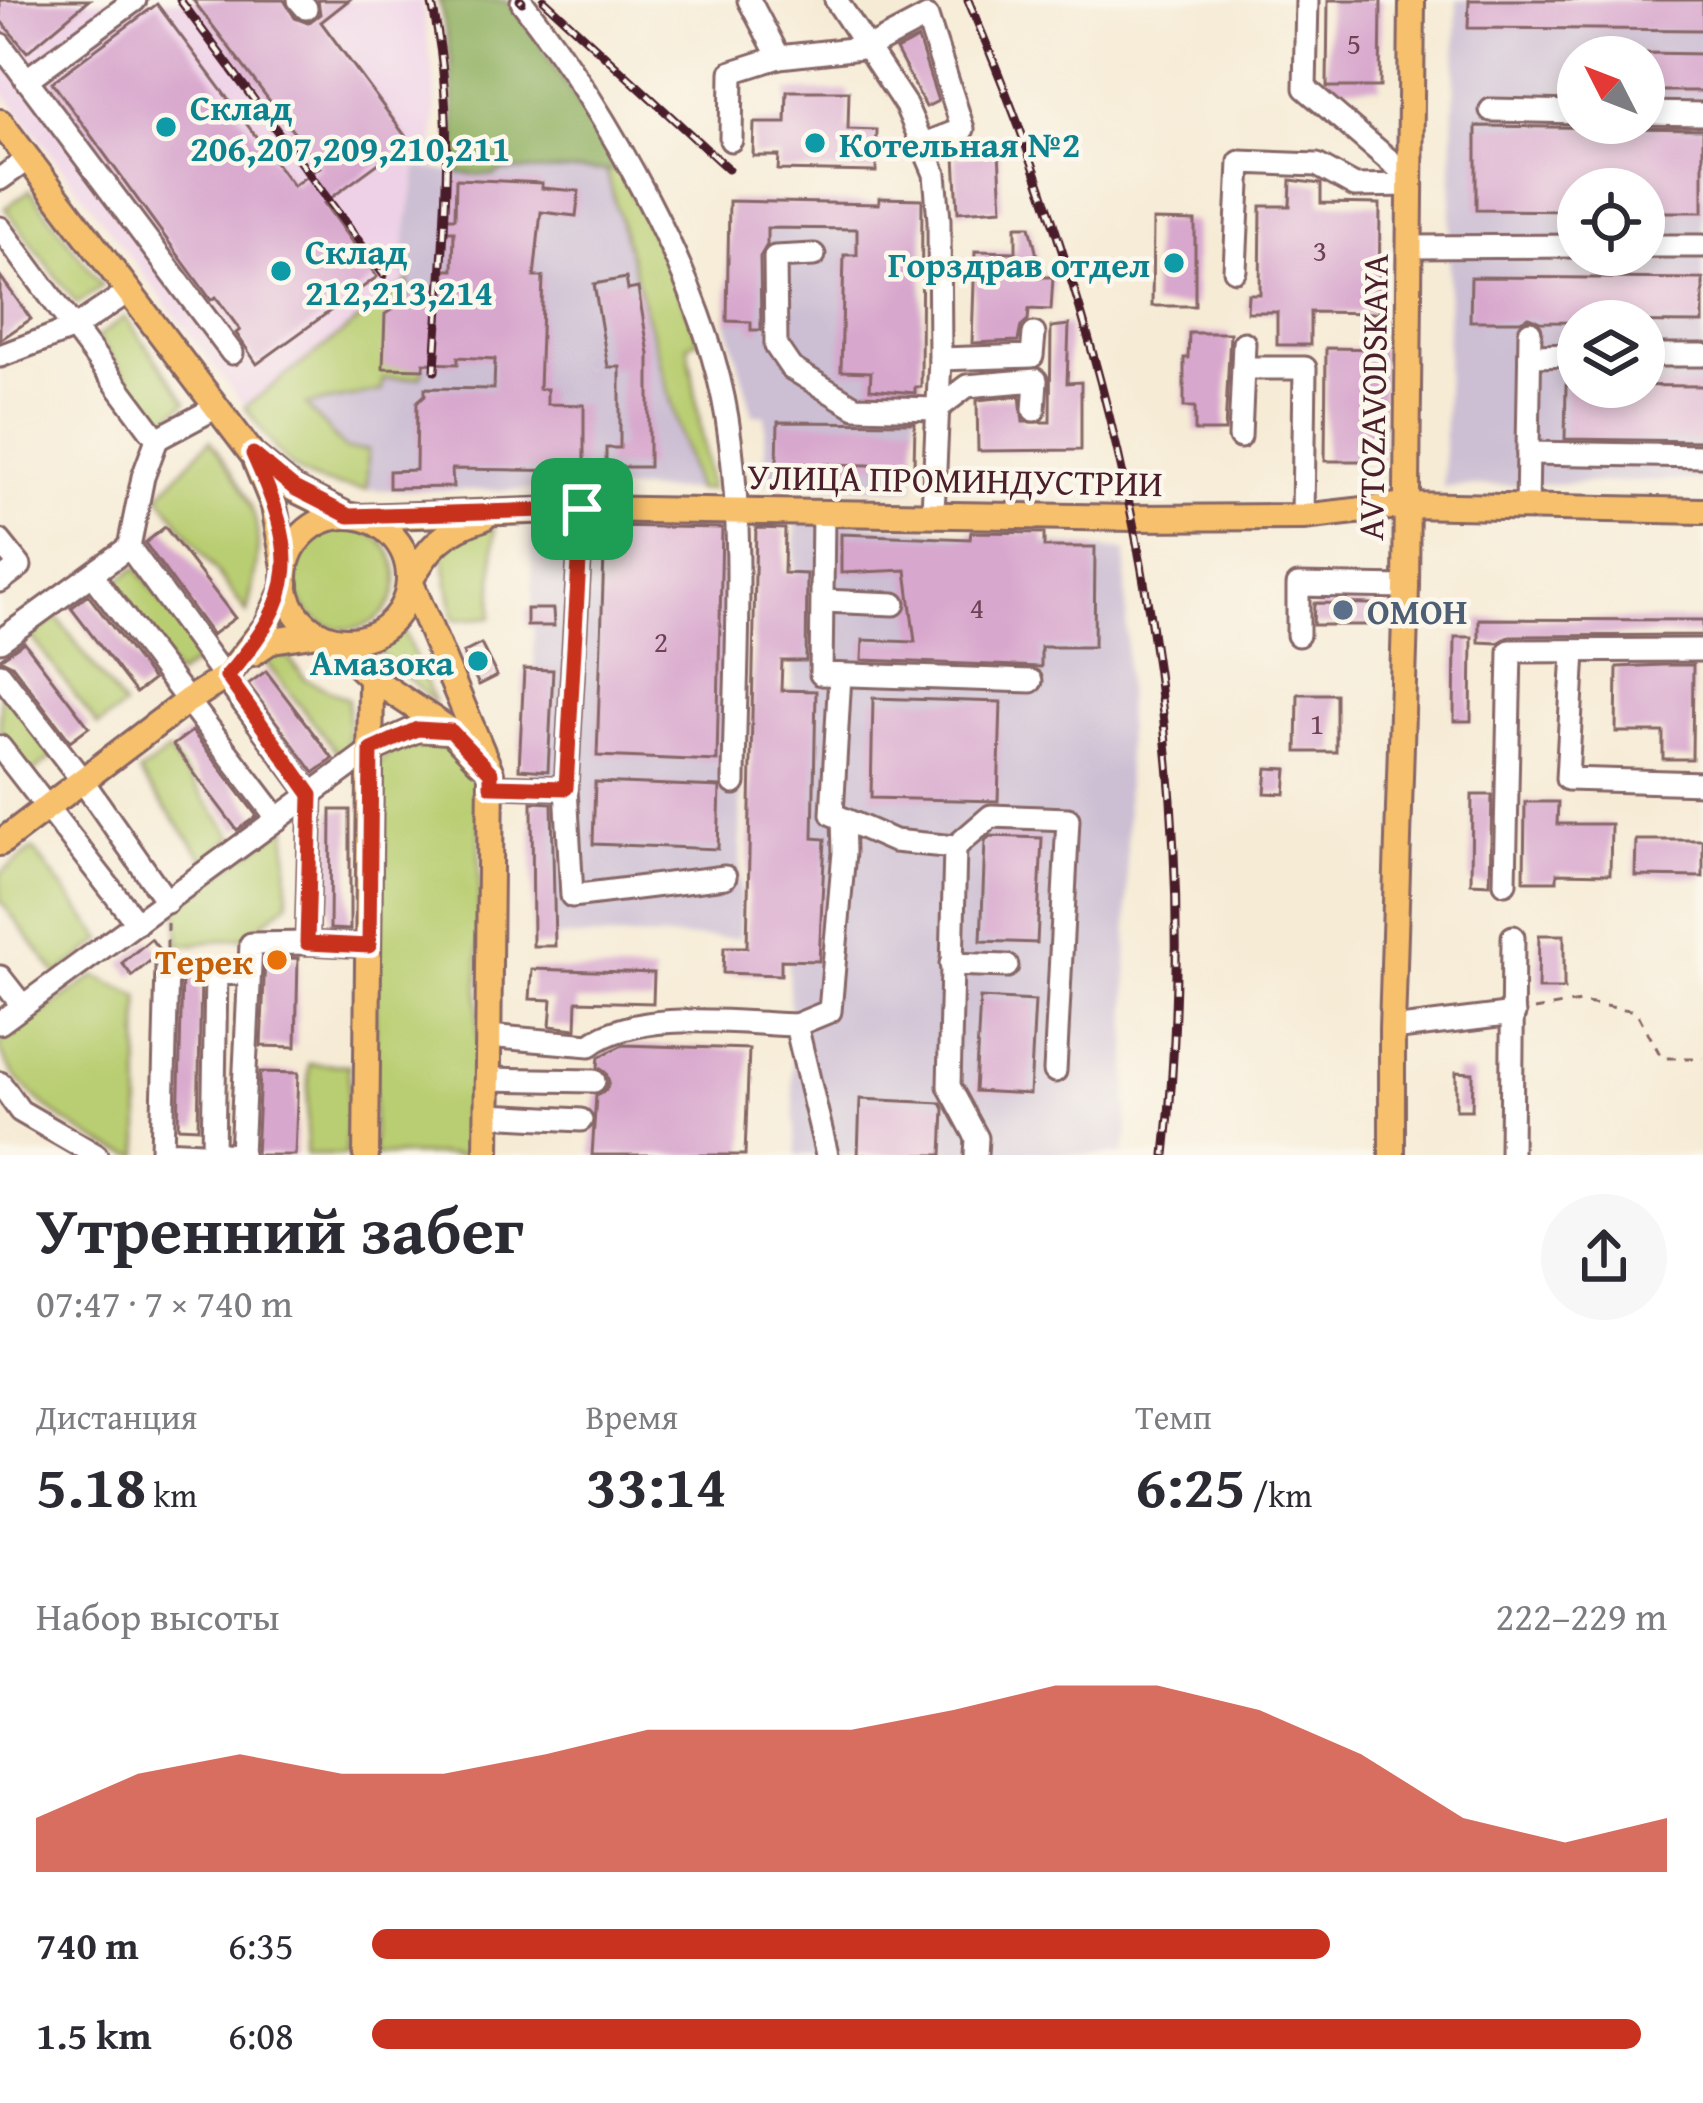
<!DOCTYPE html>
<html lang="ru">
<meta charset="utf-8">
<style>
body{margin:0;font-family:"Gentium Book Plus",serif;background:#f7f7f7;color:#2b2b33;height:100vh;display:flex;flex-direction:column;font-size:45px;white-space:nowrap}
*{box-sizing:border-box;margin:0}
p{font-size:39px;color:#7c7c81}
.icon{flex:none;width:66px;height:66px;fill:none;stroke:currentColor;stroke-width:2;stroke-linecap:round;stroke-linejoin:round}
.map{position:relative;height:1155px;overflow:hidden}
.sheet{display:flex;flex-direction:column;background:#fff;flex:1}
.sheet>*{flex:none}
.needle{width:78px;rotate:312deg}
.fabs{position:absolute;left:1557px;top:36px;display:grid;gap:24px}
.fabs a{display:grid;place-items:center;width:108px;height:108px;border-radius:50%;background:#fff;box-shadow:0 6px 18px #0003;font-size:60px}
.pin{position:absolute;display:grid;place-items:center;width:102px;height:102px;color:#fff;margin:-51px;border-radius:24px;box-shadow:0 6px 18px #0006}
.round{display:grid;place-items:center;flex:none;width:126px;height:126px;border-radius:63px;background:#f7f7f7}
.head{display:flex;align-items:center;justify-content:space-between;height:204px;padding:0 36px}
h1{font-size:66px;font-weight:800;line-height:90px}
.metrics{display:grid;grid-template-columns:repeat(3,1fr);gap:18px;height:204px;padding:12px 36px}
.metrics div{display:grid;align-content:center}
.metrics b{font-size:60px;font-weight:800}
.metrics small{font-size:33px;font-weight:400}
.metrics p{font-size:33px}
.chart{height:336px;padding:24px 36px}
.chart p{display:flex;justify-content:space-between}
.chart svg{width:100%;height:216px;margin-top:12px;fill:#c8321e;opacity:.7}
ul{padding:0 36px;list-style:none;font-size:39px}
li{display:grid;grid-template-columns:192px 144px 1fr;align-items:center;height:90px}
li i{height:30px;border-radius:15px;background:#c8321e}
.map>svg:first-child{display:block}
.built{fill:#eed0e7}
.industrial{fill:#ccbed3;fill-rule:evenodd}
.green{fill:#b9ce72;stroke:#82764e;stroke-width:3}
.forest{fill:#92b164;stroke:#6e6848;stroke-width:3}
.building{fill:#d8a7cd}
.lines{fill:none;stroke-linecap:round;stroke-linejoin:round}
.minor-casing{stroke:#866666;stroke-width:27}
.major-casing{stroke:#866666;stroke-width:30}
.path{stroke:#866666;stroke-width:3;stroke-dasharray:9 9;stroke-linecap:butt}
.minor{stroke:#fff;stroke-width:21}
.major{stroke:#f7c06c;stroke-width:24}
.rail-casing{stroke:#4a1f2b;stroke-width:9}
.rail{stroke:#fbf7ec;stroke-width:4.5;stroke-dasharray:14;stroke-linecap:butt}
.route-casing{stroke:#fff;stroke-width:24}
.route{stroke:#c8321e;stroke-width:15}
.culture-dot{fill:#0f9aa8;stroke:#fbf7ec;stroke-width:4.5}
.service-dot{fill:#5c6f8a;stroke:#fbf7ec;stroke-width:4.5}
.food-dot{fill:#e8710a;stroke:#fbf7ec;stroke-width:4.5}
.labels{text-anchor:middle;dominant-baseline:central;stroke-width:9;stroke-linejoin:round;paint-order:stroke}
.number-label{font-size:30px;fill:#6e4154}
.culture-label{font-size:36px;font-weight:bold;fill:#0d838f;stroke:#fbf7ec;text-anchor:start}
.street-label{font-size:36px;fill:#4a1f2b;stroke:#fbf7ec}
.service-label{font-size:36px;font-weight:bold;fill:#4e5e75;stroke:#fbf7ec;text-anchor:start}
.food-label{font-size:36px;font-weight:bold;fill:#c56008;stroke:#fbf7ec;text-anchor:end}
</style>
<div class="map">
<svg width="1703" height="1155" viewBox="0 0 1703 1155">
<rect width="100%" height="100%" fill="#fbf7ec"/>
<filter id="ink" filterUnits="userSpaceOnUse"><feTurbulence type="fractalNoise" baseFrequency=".00833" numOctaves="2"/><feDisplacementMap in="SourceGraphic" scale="24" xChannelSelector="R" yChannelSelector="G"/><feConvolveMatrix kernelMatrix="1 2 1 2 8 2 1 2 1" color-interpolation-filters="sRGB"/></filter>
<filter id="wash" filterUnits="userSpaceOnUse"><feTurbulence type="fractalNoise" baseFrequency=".004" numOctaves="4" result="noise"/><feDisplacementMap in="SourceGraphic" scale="48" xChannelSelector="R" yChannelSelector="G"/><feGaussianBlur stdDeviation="2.7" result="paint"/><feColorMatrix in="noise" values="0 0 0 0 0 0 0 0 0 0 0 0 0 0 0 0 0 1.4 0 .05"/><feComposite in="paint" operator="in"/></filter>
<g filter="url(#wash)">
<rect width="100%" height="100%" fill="#f6ebd5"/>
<polygon class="built" points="0,0 421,0 436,91 435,132 433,169 416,168 400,271 409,282 245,407 0,87"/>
<g class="industrial">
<path d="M1457,0H1703V480L1443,487ZM1578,57H1644V123H1578ZM1578,189H1644V255H1578ZM1578,321H1644V387H1578Z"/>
<polygon points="417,167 458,173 606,170 696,490 379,490 334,487 290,469 245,407 408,283 400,271"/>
<polygon points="879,198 924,199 921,387 915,388 914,489 766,483 765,415 753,414 727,321 729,201 878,204"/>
<polygon points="796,517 1126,551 1128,1135 1123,1155 796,1155 787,946"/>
<polygon points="531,529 742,535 740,938 541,937"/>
</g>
<g class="green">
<polygon points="606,170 619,170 665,258 699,340 688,345 710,489 696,490"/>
<polygon points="30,190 102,286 77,304 5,208"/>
<path d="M409,282L408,296L385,314L424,369L420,377L383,379L381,391L306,405L345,449L368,450L367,489C291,484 287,464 245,407Z"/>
<polygon points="125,317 187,402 159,423 97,337"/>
<path d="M210,440C262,515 267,523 247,613L159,495Z"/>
<circle cx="346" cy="578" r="51"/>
<polygon points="460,528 495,528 492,617 454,620 442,548"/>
<polygon points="136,567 203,657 177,676 111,586"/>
<polygon points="57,617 124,707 98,726 31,636"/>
<polygon points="403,629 435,703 377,651"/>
<polygon points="271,652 289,658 305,679 348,699 348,748 340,756 263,659"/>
<polygon points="0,684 54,756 28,776 0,738"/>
<polygon points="431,743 456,746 480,777 477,1155 373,1155 378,764 400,744"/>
<polygon points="168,751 234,837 205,860 139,773"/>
<polygon points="287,826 288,902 246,937 179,946 178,904"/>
<polygon points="33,849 103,940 57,975 0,900 0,874"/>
<path d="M95,976L139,996L140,1155C101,1155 0,1083 0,1043Z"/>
<polygon points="309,1064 349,1065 346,1155 306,1155"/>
</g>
<polygon class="forest" points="439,0 507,0 531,29 619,170 502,171 494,176 458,173 451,60"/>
<g id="blocks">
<g class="building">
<polygon points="0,0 89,0 27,52 0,20"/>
<polygon points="193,0 284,0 295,18 308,23 320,14 318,0 349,0 321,22 409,141 324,203 377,277 257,364 236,333 240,330 216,297 211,300 52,82 157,4 293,186 320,167"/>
<polygon points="1328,0 1381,0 1380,87 1327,87"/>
<polygon points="1469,0 1703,0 1703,30 1468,28"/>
<polygon points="918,39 938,101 926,107 896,50"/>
<polygon points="1644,53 1703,54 1703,91 1644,91"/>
<polygon points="787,91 849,91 848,129 877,130 876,172 778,170 779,156 753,156 754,123 786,123"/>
<polygon points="1476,126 1703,129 1703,212 1644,212 1644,189 1578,189 1578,211 1476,210"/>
<polygon points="999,152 1002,209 958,212 955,156"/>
<polygon points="456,179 542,183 542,188 579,191 576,216 541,212 534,277 543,277 539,389 547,389 547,404 584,405 584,471 452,469 453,487 389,488 389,471 416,470 417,402 425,395 425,388 494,389 495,359 458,357 458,364 424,363 424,369 383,368 385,314 402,303 414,304 414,298 444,299 445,270 453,270 454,231 447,231 447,218 455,218"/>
<polygon points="1291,180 1321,184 1321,203 1380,204 1379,313 1310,312 1310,345 1277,345 1277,312 1247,312 1248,294 1260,294 1261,206 1290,206"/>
<polygon points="879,198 922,199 921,387 915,387 915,393 870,389 871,372 841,371 844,255 857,255 857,229 767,228 767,245 760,257 761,330 751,330 751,322 727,321 729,201 879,204"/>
<polygon points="1153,220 1195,221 1195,306 1152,306"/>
<polygon points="1016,226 1030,226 1042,277 1053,277 1051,310 1029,309 1028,320 1021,326 1018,341 972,343 975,251 1016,252"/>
<polygon points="0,276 31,319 0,340"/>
<polygon points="1471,277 1703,279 1703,323 1540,322 1529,317 1520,321 1470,321"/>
<polygon points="626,278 628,290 638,288 649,354 649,467 606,467 606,448 620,448 620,367 608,367 594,284"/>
<polygon points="1069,325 1067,383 1081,382 1081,450 978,451 977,400 1020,396 1023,422 1050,422 1051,327"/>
<polygon points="1189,333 1230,333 1225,431 1195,431 1195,407 1184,407 1184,358 1188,358"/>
<polygon points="1326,348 1383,349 1382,461 1325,461"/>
<polygon points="1566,385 1703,386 1703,441 1565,439"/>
<polygon points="778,422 915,423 914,466 777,463"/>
<polygon points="605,526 722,528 717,761 597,756"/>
<polygon points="165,527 235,618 212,635 145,543"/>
<polygon points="756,528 785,529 784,573 807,574 806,661 782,661 781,690 816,691 813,838 825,839 819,961 781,960 781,975 723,973 724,947 747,947"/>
<polygon points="971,532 1044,533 1044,547 1095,547 1094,647 1041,647 1041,667 862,660 863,640 915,642 906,570 841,573 841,534 970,539"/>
<polygon points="88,595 153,680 136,693 71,608"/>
<polygon points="1314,603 1371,604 1371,625 1313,625"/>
<polygon points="527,609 553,609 554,626 527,626"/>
<polygon points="1479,619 1703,620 1703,635 1510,636 1498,643 1479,642"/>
<polygon points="1455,637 1472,637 1471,721 1454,721"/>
<polygon points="24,642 89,727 70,741 12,665 0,659"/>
<polygon points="481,644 497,676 479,685 463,653"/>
<polygon points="1663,665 1693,665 1692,759 1663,759 1663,732 1616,732 1617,667"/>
<polygon points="524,669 553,670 548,771 519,769"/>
<polygon points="266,671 333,759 314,773 248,684"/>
<polygon points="1298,694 1336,694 1336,752 1297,752"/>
<polygon points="873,698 1001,702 998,801 871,798"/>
<polygon points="192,731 257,816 237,830 173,745"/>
<polygon points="1267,768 1287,769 1285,794 1265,793"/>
<polygon points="595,782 720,787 718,849 593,844"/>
<polygon points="1472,795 1492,795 1490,884 1471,883"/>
<polygon points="532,802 552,803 555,946 533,946"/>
<polygon points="1525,802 1558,802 1557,824 1611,824 1610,874 1557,873 1557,881 1524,881"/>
<polygon points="331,810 350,810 350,930 330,929"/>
<polygon points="990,836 1042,838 1037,943 981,941 985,841"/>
<polygon points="1636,840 1703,840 1703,877 1635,876"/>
<polygon points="1539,935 1564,935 1564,989 1538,989"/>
<polygon points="151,939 161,952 132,976 122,963"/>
<polygon points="298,958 296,1047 261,1046 265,959"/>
<polygon points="532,969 654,973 653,1003 577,1001 576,1029 550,1026 552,1000 530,999"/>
<polygon points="182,975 201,975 198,1128 178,1127"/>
<polygon points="980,998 1035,1001 1030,1094 975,1091"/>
<polygon points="623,1045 749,1049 745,1155 592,1155 596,1096 606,1090 609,1082 606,1073 598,1067 599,1057"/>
<polygon points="260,1072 298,1073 295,1155 256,1155"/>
<polygon points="1456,1072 1473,1073 1472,1110 1456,1110"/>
<polygon points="860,1099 941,1103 944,1109 942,1155 858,1155"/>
</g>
</g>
</g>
<g filter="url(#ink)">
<use href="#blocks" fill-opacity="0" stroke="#866666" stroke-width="3"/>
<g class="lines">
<g class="minor-casing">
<g id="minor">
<polyline points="299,0 306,8"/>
<polyline points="749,0 779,57 870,47 927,17 963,129 924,144"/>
<polyline points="836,0 906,106 935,174 939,220 940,359 933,512"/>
<polyline points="1307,0 1305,88 1410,178"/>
<path d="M522,2C606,110 705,282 727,418C746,537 735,663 734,783"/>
<polyline points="0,44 232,353"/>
<polyline points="26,80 135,0"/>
<polyline points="1491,110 1578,112"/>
<polyline points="1644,113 1703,114"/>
<polyline points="731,140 732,72 779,57"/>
<polyline points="0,179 28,159"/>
<polyline points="0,228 74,328 0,356"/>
<polyline points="1644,246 1703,246"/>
<polyline points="1409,247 1578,246"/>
<polyline points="814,255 775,257 776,346 791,368 855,407 937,409 967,386 1036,380 1034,410"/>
<polyline points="1235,270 1240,162 1317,165 1355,186 1410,185"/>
<polyline points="128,292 74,328 157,439 217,407"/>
<polyline points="1644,355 1703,355"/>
<polyline points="1530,356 1578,355"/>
<polyline points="940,359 1032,356 1034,334"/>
<polyline points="1243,368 1305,368 1303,517"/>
<polyline points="1240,437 1244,343"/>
<polyline points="1528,453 1703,456"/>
<polyline points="1527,508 1530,332"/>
<polyline points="823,513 821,674 1031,681"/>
<polyline points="0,541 20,566 0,581"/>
<polyline points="129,547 143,477 157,439"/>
<polyline points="92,575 278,819"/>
<polyline points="823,601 894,604"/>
<polyline points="1298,635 1298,585 1406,587"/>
<polyline points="0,641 129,547 311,795 307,943 369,946"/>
<polyline points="1574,651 1567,779 1703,783"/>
<polyline points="0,674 82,780 167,902"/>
<polyline points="840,675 832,814 894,841 955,847 949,1086 977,1138 976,1155"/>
<polyline points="0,747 137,923"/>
<polyline points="491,786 566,788 572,896 725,877"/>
<polyline points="566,788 582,509"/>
<polyline points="955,847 991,816 1068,819 1055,1071"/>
<polyline points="1505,883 1510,651 1703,650"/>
<polyline points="951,964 1007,966"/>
<polyline points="167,967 162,1151 241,1155"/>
<polyline points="0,977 22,1005"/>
<polyline points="0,1023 371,750"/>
<polyline points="796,1025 830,1011 844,852 843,819"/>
<polyline points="1392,1029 1514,1014"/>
<path d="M488,1036L590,1045C638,1009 737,1023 796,1025L827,1155"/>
<polyline points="488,1079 594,1081"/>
<polyline points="0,1083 20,1111 96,1155"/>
<polyline points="488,1115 581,1120"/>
<polyline points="213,1152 216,974 247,973"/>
<polyline points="241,1154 251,944 307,943"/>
<polyline points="1511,1155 1513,937"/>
</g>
</g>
<g class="major-casing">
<g id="major">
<polyline points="0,122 253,455 294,489 349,516"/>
<polyline points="256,462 274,506 285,567"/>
<circle cx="347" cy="578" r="62"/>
<polyline points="360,517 586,509 1133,518 1303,517 1407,505 1703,511"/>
<path d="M483,518C445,530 428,547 410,581L491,773L487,1155"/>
<polyline points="329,638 371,678 451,731 479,761"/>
<polyline points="253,653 272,640 319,633"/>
<polyline points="371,750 417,729 448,731"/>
<polyline points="0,843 187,701 227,676 267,625 286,584"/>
<polyline points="366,1155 371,678"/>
<polyline points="1392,1155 1392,1029 1406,587 1412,0"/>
</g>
</g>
<g class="path">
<polyline points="167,949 167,923"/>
<polyline points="1534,1010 1580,1002 1636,1011 1662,1058 1703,1058"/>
</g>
<use href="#minor" class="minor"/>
<use href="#major" class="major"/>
<g class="rail-casing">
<g id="rail">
<polyline points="180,0 384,275"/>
<path d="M431,0C460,120 441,249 435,371"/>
<polyline points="520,0 522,2"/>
<polyline points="544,0 728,169"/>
<path d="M968,0C1124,363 1208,759 1165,1155"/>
</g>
</g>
<use href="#rail" class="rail"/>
</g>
</g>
<g class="lines" filter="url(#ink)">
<g class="route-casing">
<path id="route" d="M253,454L294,488L349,516L582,509L566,788L491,786V773L451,731L417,729L371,750L369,946L307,943L311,795L227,676C301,592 298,554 253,454Z"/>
</g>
<use href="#route" class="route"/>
</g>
<g class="culture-dot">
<circle cx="166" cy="127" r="12"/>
<circle cx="815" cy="143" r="12"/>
<circle cx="1174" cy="263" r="12"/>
<circle cx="281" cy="271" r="12"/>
<circle cx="478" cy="661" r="12"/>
</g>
<circle class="service-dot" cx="1343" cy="610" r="12"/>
<circle class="food-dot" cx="277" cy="960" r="12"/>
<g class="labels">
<g class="number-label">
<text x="1354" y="43">5</text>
<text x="1320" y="250">3</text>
<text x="977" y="607">4</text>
<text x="661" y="641">2</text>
<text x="1317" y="723">1</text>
</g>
<g class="culture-label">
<text x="190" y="106">Склад<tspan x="190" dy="41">206,207,209,210,211</tspan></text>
<text x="839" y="143">Котельная №2</text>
<text x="305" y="250">Склад<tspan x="305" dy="41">212,213,214</tspan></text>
<text x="1150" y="263" text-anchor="end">Горздрав отдел</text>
<text x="454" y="661" text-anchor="end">Амазока</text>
</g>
<g class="street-label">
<text transform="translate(1372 397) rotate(-89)">AVTOZAVODSKAYA</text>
<text transform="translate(955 479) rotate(1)">УЛИЦА ПРОМИНДУСТРИИ</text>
</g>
<g class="service-label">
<text x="1367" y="610">ОМОН</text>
</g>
<g class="food-label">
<text x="253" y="960">Терек</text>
</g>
</g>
</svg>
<div class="fabs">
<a><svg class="needle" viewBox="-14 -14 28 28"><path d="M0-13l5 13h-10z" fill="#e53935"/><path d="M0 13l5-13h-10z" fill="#7c7c81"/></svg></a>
<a><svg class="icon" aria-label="locate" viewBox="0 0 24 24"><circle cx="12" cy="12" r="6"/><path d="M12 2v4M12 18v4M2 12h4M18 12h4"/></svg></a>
<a><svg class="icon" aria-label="layers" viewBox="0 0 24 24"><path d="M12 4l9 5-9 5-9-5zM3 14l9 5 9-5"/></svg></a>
</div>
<div class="pin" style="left:582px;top:509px;background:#1e9e55"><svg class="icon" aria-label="arrive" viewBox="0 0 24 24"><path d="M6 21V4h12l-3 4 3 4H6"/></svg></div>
</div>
<section class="sheet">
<div class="head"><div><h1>Утренний забег</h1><p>07:47 · 7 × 740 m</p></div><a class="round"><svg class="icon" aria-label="share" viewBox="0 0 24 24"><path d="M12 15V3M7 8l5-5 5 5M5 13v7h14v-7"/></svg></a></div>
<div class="metrics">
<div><p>Дистанция</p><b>5.18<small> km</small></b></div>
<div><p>Время</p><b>33:14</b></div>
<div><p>Темп</p><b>6:25<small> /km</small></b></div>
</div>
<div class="chart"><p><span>Набор высоты</span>222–229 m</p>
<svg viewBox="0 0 160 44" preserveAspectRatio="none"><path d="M0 44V33L10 24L20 20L30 24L40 24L50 20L60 15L70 15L80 15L90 11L100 6L110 6L120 11L130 20L140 33L150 38L160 33V44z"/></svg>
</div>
<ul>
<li><b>740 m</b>6:35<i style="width:74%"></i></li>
<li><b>1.5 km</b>6:08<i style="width:98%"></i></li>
</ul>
</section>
